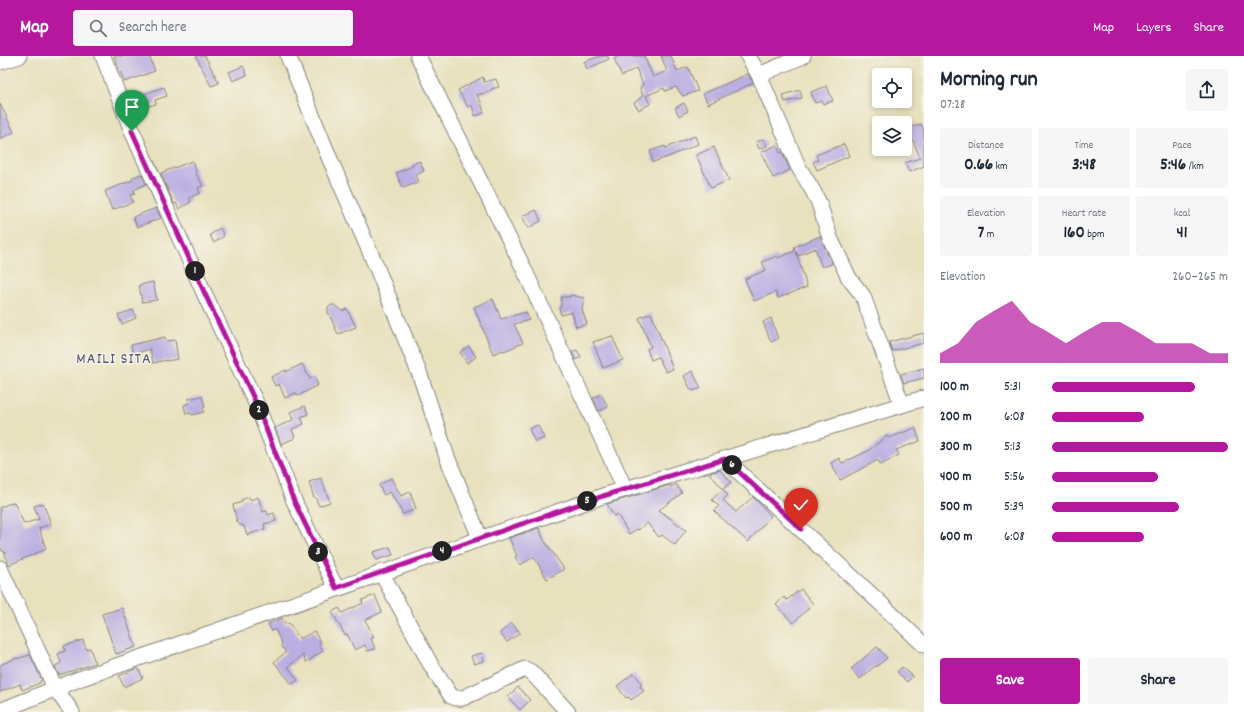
<!DOCTYPE html>
<meta charset="utf-8">
<style>
body{margin:0;font-family:Dekko,sans-serif;background:#f6f6f7;color:#1f2937;height:100vh;display:flex;flex-direction:column;font-size:15px;white-space:nowrap}
*{box-sizing:border-box;margin:0}
p{font-size:13px;color:#747a83}
.icon{flex:none;width:22px;height:22px;fill:none;stroke:currentColor;stroke-width:2;stroke-linecap:round;stroke-linejoin:round}
.map{position:relative;flex:1;overflow:hidden}
.panel{display:flex;flex-direction:column;background:#fff;width:320px}
.panel>*{flex:none}
.fabs{position:absolute;left:872px;top:12px;display:grid;gap:8px}
.fabs a{display:grid;place-items:center;width:40px;height:40px;border-radius:4px;background:#fff;box-shadow:0 2px 6px #0003;font-size:20px}
.pin{position:absolute;display:grid;place-items:center;width:34px;height:34px;color:#fff;margin:-41px -17px;border-radius:50% 50% 50% 0;rotate:-45deg;box-shadow:0 0 4px #0007}
.pin .icon{rotate:45deg}
.km{position:absolute;width:20px;height:20px;margin:-10px;border-radius:50%;background:#222;color:#fff;font-size:11px;line-height:20px;text-align:center}
.round{display:grid;place-items:center;flex:none;width:42px;height:42px;border-radius:4px;background:#f6f6f7}
.head{display:flex;align-items:center;justify-content:space-between;height:68px;padding:0 16px}
h1{font-size:22px;font-weight:700;line-height:30px}
.stats{display:grid;grid-template-columns:repeat(3,1fr);gap:6px;height:68px;padding:4px 16px}
.stats div{display:grid;align-content:center;border-radius:4px;background:#f6f6f7;text-align:center}
.stats b{font-size:17px;font-weight:700}
.stats small{font-size:11px;font-weight:400}
.stats p{font-size:11px}
.chart{height:112px;padding:8px 16px}
.chart p{display:flex;justify-content:space-between}
.chart svg{width:100%;height:72px;margin-top:4px;fill:#b5179e;opacity:.7}
.cta{display:flex;gap:8px;margin-top:auto;padding:8px 16px}
.cta a{flex:1;height:46px;border-radius:4px;background:#b5179e;color:#fff;font-size:16px;font-weight:700;line-height:46px;text-align:center}
.cta a+a{background:#f6f6f7;color:#1f2937}
ul{padding:0 16px;list-style:none;font-size:13px}
li{display:grid;grid-template-columns:64px 48px 1fr;align-items:center;height:30px}
li i{height:10px;border-radius:5px;background:#b5179e}
header{display:flex;align-items:center;gap:24px;box-sizing:border-box;height:56px;padding:0 20px;background:#b5179e;color:#fff}
header strong{font-size:19px}
nav{display:flex;gap:22px;margin-inline-start:auto;font-size:14px}
.search{width:280px;height:36px;background:#f6f6f7;display:flex;align-items:center;gap:10px;box-sizing:border-box;padding:0 14px;border-radius:4px;color:#747a83;font-size:15px}
main{display:flex;flex:1;min-height:0}
.map>svg:first-child{display:block}
.building{fill:#baaee2}
.lines{fill:none;stroke-linecap:round;stroke-linejoin:round}
.minor-casing{stroke:#85827c;stroke-width:17}
.minor{stroke:#fff;stroke-width:15}
.route-casing{stroke:#fff;stroke-width:8}
.route{stroke:#b5179e;stroke-width:5}
.labels{text-anchor:middle;dominant-baseline:central;stroke-width:3;stroke-linejoin:round;paint-order:stroke}
.quarter-label{font-size:16px;letter-spacing:1px;fill:#575375;stroke:#f7f3e8}
</style>
<header>
<strong>Map</strong>
<div class="search"><svg class="icon" aria-label="search" viewBox="0 0 24 24"><circle cx="10" cy="10" r="6"/><path d="M15 15l6 6"/></svg>Search here</div>
<nav><a>Map</a><a>Layers</a><a>Share</a></nav>
</header>
<main>
<div class="map">
<svg width="924" height="656" viewBox="0 0 924 656">
<rect width="100%" height="100%" fill="#f7f3e8"/>
<filter id="ink" filterUnits="userSpaceOnUse"><feTurbulence type="fractalNoise" baseFrequency=".025" numOctaves="2"/><feDisplacementMap in="SourceGraphic" scale="8" xChannelSelector="R" yChannelSelector="G"/><feConvolveMatrix kernelMatrix="1 2 1 2 8 2 1 2 1" color-interpolation-filters="sRGB"/></filter>
<filter id="wash" filterUnits="userSpaceOnUse"><feTurbulence type="fractalNoise" baseFrequency=".012" numOctaves="4" result="noise"/><feDisplacementMap in="SourceGraphic" scale="16" xChannelSelector="R" yChannelSelector="G"/><feGaussianBlur stdDeviation="0.9" result="paint"/><feColorMatrix in="noise" values="0 0 0 0 0 0 0 0 0 0 0 0 0 0 0 0 0 1.4 0 .05"/><feComposite in="paint" operator="in"/></filter>
<g filter="url(#wash)">
<rect width="100%" height="100%" fill="#e8e1be"/>
<g id="blocks">
<g class="building">
<polygon points="114,0 149,0 155,15 124,26"/>
<polygon points="196,0 205,0 219,27 211,30"/>
<polygon points="600,0 607,0 609,3 587,13 584,6"/>
<polygon points="619,0 644,0 653,21 667,15 661,0 671,0 677,15 688,11 698,35 683,40 676,31 665,35 664,32 646,40 650,48 639,54 634,47 643,40 640,32 643,28 636,12 622,20 614,3"/>
<polygon points="243,10 247,19 233,25 229,16"/>
<polygon points="748,18 753,27 708,48 703,38"/>
<polygon points="483,21 484,26 496,23 499,31 491,33 492,35 477,39 481,46 484,57 475,60 472,49 468,51 458,34"/>
<polygon points="827,30 833,45 823,48 822,45 815,47 811,36"/>
<polygon points="164,31 167,40 155,44 156,48 145,51 141,39"/>
<polygon points="800,34 802,42 785,46 783,39"/>
<polygon points="684,47 688,55 679,60 675,52"/>
<polygon points="0,48 14,76 0,83"/>
<polygon points="921,68 924,75 924,110 909,116 905,107 920,102 908,72"/>
<polygon points="695,80 698,88 668,101 653,106 650,95 665,90 665,92"/>
<polygon points="764,83 767,90 759,93 756,86"/>
<polygon points="844,88 849,100 817,114 813,106 818,104 816,99"/>
<polygon points="777,89 780,97 782,96 790,114 773,122 761,96"/>
<polygon points="714,91 729,124 711,132 696,99"/>
<polygon points="192,105 196,115 195,116 203,130 198,132 200,137 189,142 191,146 179,153 176,147 174,148 161,117"/>
<polygon points="420,105 424,115 416,119 419,126 403,132 396,117 413,110 412,108"/>
<polygon points="141,118 146,128 134,134 135,138 130,139 133,146 112,154 105,135 133,124 132,122"/>
<polygon points="156,152 161,162 137,171 133,161"/>
<polygon points="536,154 541,165 528,172 522,160"/>
<polygon points="220,172 224,180 214,187 210,179"/>
<polygon points="820,180 832,208 822,211 815,192 798,200 796,196 807,231 778,242 776,236 754,245 745,223 766,214 762,206 777,200 778,202 795,195 794,191"/>
<polygon points="153,226 157,244 142,246 139,229"/>
<polygon points="571,239 584,242 582,254 587,268 576,271 572,256 561,259 559,252 561,251 561,241 570,241"/>
<polygon points="493,243 501,263 526,256 529,264 514,268 523,287 504,295 503,294 493,298 474,251"/>
<polygon points="331,249 334,249 342,255 347,253 356,271 338,278 328,256 328,252"/>
<polygon points="133,254 136,262 122,268 118,259"/>
<polygon points="651,257 673,313 666,316 658,301 651,304 647,293 651,291 639,262"/>
<polygon points="771,262 778,283 771,286 763,266"/>
<polygon points="924,277 924,287 892,295 889,286"/>
<polygon points="612,280 623,304 603,312 593,286"/>
<polygon points="165,281 166,285 175,284 178,303 166,305 166,304 153,307 150,293 133,298 131,289"/>
<polygon points="469,290 476,301 467,307 460,296"/>
<polygon points="577,294 581,301 575,304 572,296"/>
<polygon points="302,308 310,323 314,321 318,329 298,340 296,337 285,342 279,328 275,330 271,321 286,314 286,316"/>
<polygon points="924,312 924,322 904,327 901,318"/>
<polygon points="692,315 701,332 693,335 692,333 691,334 684,320"/>
<polygon points="601,338 608,351 599,355 593,342"/>
<polygon points="202,340 205,351 203,352 204,356 192,359 191,357 186,358 184,349 189,347 188,343"/>
<polygon points="305,350 308,358 301,361 304,368 292,373 295,382 281,388 275,372 293,364 290,356"/>
<polygon points="538,369 544,382 535,386 529,373"/>
<polygon points="915,372 920,385 896,394 899,399 881,409 878,404 840,424 831,407 839,402 842,407 868,395 887,380 889,382"/>
<polygon points="720,414 731,426 723,433 709,417"/>
<polygon points="321,422 330,446 319,450 315,441 314,442 309,426"/>
<polygon points="391,422 401,440 410,436 416,453 403,458 390,436 384,439 379,429"/>
<polygon points="676,428 682,437 659,454 686,474 675,489 662,479 659,481 647,467 638,474 637,473 629,478 617,458 614,460 607,448 670,429 671,431"/>
<polygon points="722,433 728,439 723,444 736,456 753,441 771,460 748,486 714,455 719,450 712,444"/>
<polygon points="249,441 250,444 258,441 263,456 267,455 268,459 274,457 276,465 264,468 265,473 247,479 244,470 240,469 237,466 233,449 242,446 241,444"/>
<polygon points="14,446 24,468 39,463 34,450 43,447 51,468 39,472 46,493 9,509 4,495 2,495 0,490 0,451"/>
<polygon points="539,472 544,484 564,513 547,523 534,501 520,509 515,501 517,500 509,482"/>
<polygon points="390,491 393,499 376,504 373,496"/>
<polygon points="801,533 813,548 793,567 776,549 784,541 787,544"/>
<polygon points="375,539 382,556 365,564 374,581 371,582 375,593 367,595 365,589 355,594 347,578 345,579 332,556 339,552 342,557 363,547 362,544"/>
<polygon points="122,552 136,591 116,598 102,558"/>
<polygon points="282,562 286,569 289,567 300,583 314,575 321,587 319,589 323,595 306,606 303,599 288,611 298,624 292,628 274,606 286,596 281,590 282,588 275,573 272,575 268,568"/>
<polygon points="512,567 520,577 507,586 500,577"/>
<polygon points="83,584 86,593 90,592 95,607 59,619 55,610 61,607 58,598 65,595 64,590"/>
<polygon points="877,591 887,602 876,611 875,610 860,623 851,613"/>
<polygon points="482,597 484,605 474,608 471,600"/>
<polygon points="30,599 42,624 40,625 40,627 22,634 20,628 0,636 0,609 16,602 16,603"/>
<polygon points="902,611 913,620 907,626 897,616"/>
<polygon points="138,612 143,622 124,631 119,620"/>
<polygon points="634,617 642,628 640,630 644,635 631,644 629,641 626,642 617,630"/>
<polygon points="518,631 530,644 520,654 508,641"/>
</g>
</g>
</g>
<g filter="url(#ink)">
<use href="#blocks" fill-opacity="0" stroke="#85827c" stroke-width="1"/>
<g class="lines">
<g class="minor-casing">
<g id="minor">
<polyline points="103,0 132,75 205,239 256,347 294,445 336,532"/>
<polyline points="288,0 329,101 376,210 420,319 447,401 480,482"/>
<polyline points="418,0 523,211 625,433"/>
<polyline points="748,0 759,19 798,110 813,135 819,147 830,182 849,222 863,240 902,349"/>
<polyline points="0,6 19,0"/>
<polyline points="759,19 803,0"/>
<polyline points="725,403 877,544 924,589"/>
<polyline points="0,512 55,632 72,656"/>
<path d="M381,516L432,611L451,640C456,643 460,643 465,641L525,613L531,616L568,656"/>
<polyline points="0,655 79,623 603,440 924,342"/>
</g>
</g>
<use href="#minor" class="minor"/>
</g>
</g>
<g class="lines" filter="url(#ink)">
<g class="route-casing">
<polyline id="route" points="132,75 205,238 256,347 294,445 336,532 603,440 725,403 801,473"/>
</g>
<use href="#route" class="route"/>
</g>
<g class="labels">
<g class="quarter-label">
<text x="114" y="303">MAILI SITA</text>
</g>
</g>
</svg>
<div class="fabs">
<a><svg class="icon" aria-label="locate" viewBox="0 0 24 24"><circle cx="12" cy="12" r="6"/><path d="M12 2v4M12 18v4M2 12h4M18 12h4"/></svg></a>
<a><svg class="icon" aria-label="layers" viewBox="0 0 24 24"><path d="M12 4l9 5-9 5-9-5zM3 14l9 5 9-5"/></svg></a>
</div>
<div class="pin" style="left:132px;top:75px;background:#1e9e55"><svg class="icon" aria-label="arrive" viewBox="0 0 24 24"><path d="M6 21V4h12l-3 4 3 4H6"/></svg></div>
<div class="pin" style="left:801px;top:473px;background:#d93025"><svg class="icon" aria-label="check" viewBox="0 0 24 24"><path d="M5 12l5 5 9-10"/></svg></div>
<b class="km" style="left:195px;top:215px">1</b>
<b class="km" style="left:259px;top:354px">2</b>
<b class="km" style="left:318px;top:496px">3</b>
<b class="km" style="left:442px;top:495px">4</b>
<b class="km" style="left:587px;top:445px">5</b>
<b class="km" style="left:732px;top:409px">6</b>
</div>
<section class="panel">
<div class="head"><div><h1>Morning run</h1><p>07:28</p></div><a class="round"><svg class="icon" aria-label="share" viewBox="0 0 24 24"><path d="M12 15V3M7 8l5-5 5 5M5 13v7h14v-7"/></svg></a></div>
<div class="stats">
<div><p>Distance</p><b>0.66<small> km</small></b></div>
<div><p>Time</p><b>3:48</b></div>
<div><p>Pace</p><b>5:46<small> /km</small></b></div>
</div>
<div class="stats">
<div><p>Elevation</p><b>7<small> m</small></b></div>
<div><p>Heart rate</p><b>160<small> bpm</small></b></div>
<div><p>kcal</p><b>41</b></div>
</div>
<div class="chart"><p><span>Elevation</span>260–265 m</p>
<svg viewBox="0 0 160 44" preserveAspectRatio="none"><path d="M0 44V38L10 32L20 19L30 12L40 6L50 19L60 25L70 32L80 25L90 19L100 19L110 25L120 32L130 32L140 32L150 38L160 38V44z"/></svg>
</div>
<ul>
<li><b>100 m</b>5:31<i style="width:81%"></i></li>
<li><b>200 m</b>6:08<i style="width:52%"></i></li>
<li><b>300 m</b>5:13<i style="width:100%"></i></li>
<li><b>400 m</b>5:56<i style="width:60%"></i></li>
<li><b>500 m</b>5:39<i style="width:72%"></i></li>
<li><b>600 m</b>6:08<i style="width:52%"></i></li>
</ul>
<div class="cta"><a>Save</a><a>Share</a></div>
</section>
</main>
